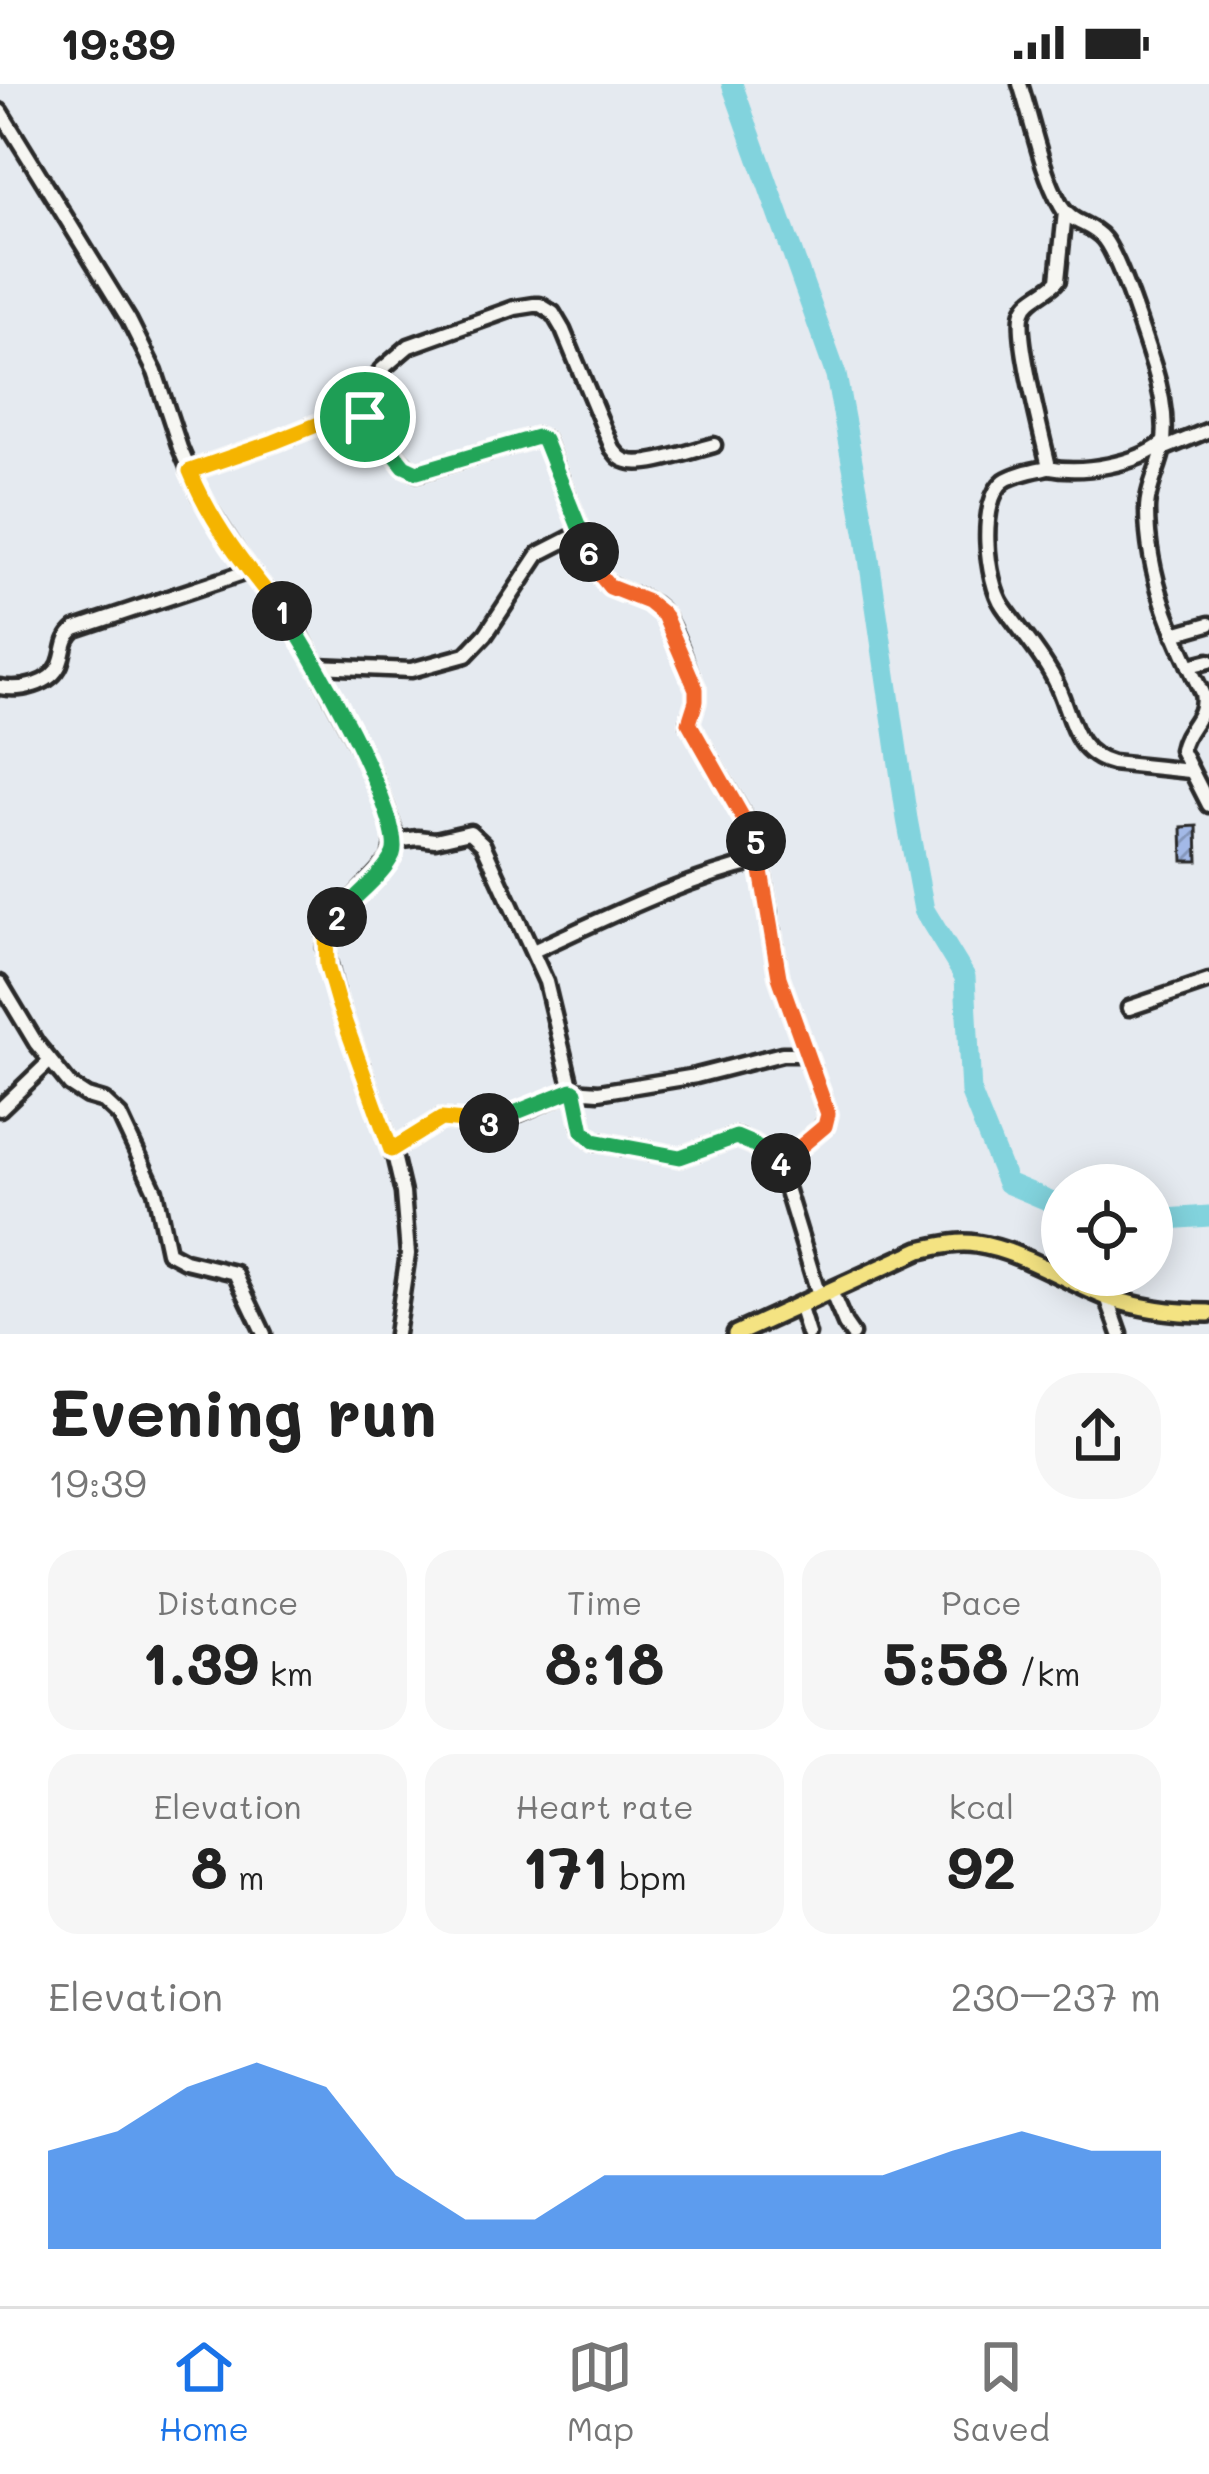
<!DOCTYPE html>
<meta charset="utf-8">
<style>
body{margin:0;font-family:Mali,sans-serif;background:#f6f6f6;color:#222;height:100vh;display:flex;flex-direction:column;font-size:45px;white-space:nowrap}
*{box-sizing:border-box;margin:0}
p{font-size:39px;color:#767676}
.icon{flex:none;width:66px;height:66px;fill:none;stroke:currentColor;stroke-width:2;stroke-linecap:round;stroke-linejoin:round}
.map{position:relative;height:1250px;overflow:hidden}
.drawer{display:flex;flex-direction:column;background:#fff;flex:1}
.drawer>*{flex:none}
.tools{position:absolute;left:1041px;top:1080px;display:grid;gap:24px}
.tools a{display:grid;place-items:center;width:132px;height:132px;border-radius:50%;background:#fff;box-shadow:0 6px 30px #0003;font-size:60px}
.pin{position:absolute;display:grid;place-items:center;width:102px;height:102px;color:#fff;margin:-51px;border:6px solid #fff;border-radius:50%;box-shadow:0 3px 12px #0007}
.km{position:absolute;width:60px;height:60px;margin:-30px;border-radius:50%;background:#222;color:#fff;font-size:33px;line-height:60px;text-align:center}
.round{display:grid;place-items:center;flex:none;width:126px;height:126px;border-radius:48px;background:#f6f6f6}
.summary{display:flex;align-items:center;justify-content:space-between;height:204px;padding:0 48px}
h1{font-size:66px;font-weight:700;line-height:90px}
.figures{display:grid;grid-template-columns:repeat(3,1fr);gap:18px;height:204px;padding:12px 48px}
.figures div{display:grid;align-content:center;border-radius:30px;background:#f6f6f6;text-align:center}
.figures b{font-size:60px;font-weight:700}
.figures small{font-size:33px;font-weight:400}
.figures p{font-size:33px}
.chart{height:336px;padding:24px 48px}
.chart p{display:flex;justify-content:space-between}
.chart svg{width:100%;height:216px;margin-top:12px;fill:#1a73e8;opacity:.7}
.status{display:flex;justify-content:space-between;align-items:center;height:84px;padding:0 60px;background:#fff;direction:ltr}
.status svg{height:33px;fill:currentColor}
.dock{display:flex;justify-content:space-around;align-items:center;height:168px;border-top:3px solid #e0e0e0;background:#fff;font-size:33px;color:#767676}
.dock a{display:grid;justify-items:center;gap:6px}
.dock .on{color:#1a73e8}
.map>svg:first-child{display:block}
.lines{fill:none;stroke-linecap:round;stroke-linejoin:round}
.river{stroke:#82d3dd;stroke-width:21}
.building{fill:url(#building-hatch);stroke:#2b2b2b;stroke-width:3}
.minor-casing{stroke:#2b2b2b;stroke-width:21}
.major-casing{stroke:#2b2b2b;stroke-width:24}
.minor{stroke:#f6f6f2;stroke-width:12}
.major{stroke:#f4e382;stroke-width:15}
.split-1-casing{stroke:#fff;stroke-width:24}
.split-2-casing{stroke:#fff;stroke-width:24}
.split-3-casing{stroke:#fff;stroke-width:24}
.split-4-casing{stroke:#fff;stroke-width:24}
.split-5-casing{stroke:#fff;stroke-width:24}
.split-6-casing{stroke:#fff;stroke-width:24}
.split-7-casing{stroke:#fff;stroke-width:24}
.split-1{stroke:#f5b400;stroke-width:15}
.split-2{stroke:#22a559;stroke-width:15}
.split-3{stroke:#f5b400;stroke-width:15}
.split-4{stroke:#22a559;stroke-width:15}
.split-5{stroke:#f0652b;stroke-width:15}
.split-6{stroke:#f0652b;stroke-width:15}
.split-7{stroke:#22a559;stroke-width:15}
</style>
<div class="status"><b>19:39</b><svg viewBox="0 0 49 12"><path d="M0 12V9h3v3zM5 12V6h3v6zM10 12V3h3v9zM15 12V0h3v12zM26 1h20v11H26zM47 4h2v5h-2z"/></svg></div>
<div class="map">
<svg width="1209" height="1250" viewBox="0 0 1209 1250">
<defs>
<pattern id="building-hatch" width="6" height="6" patternUnits="userSpaceOnUse" patternTransform="scale(3)"><rect width="6" height="6" fill="#a3b9e7"/><path d="M-1 1l2-2M0 6l6-6M5 7l2-2" fill="none" stroke="#8597bb"/></pattern>
</defs>
<rect width="100%" height="100%" fill="#e5eaf0"/>
<filter id="ink" filterUnits="userSpaceOnUse"><feTurbulence type="fractalNoise" baseFrequency=".00833" numOctaves="2"/><feDisplacementMap in="SourceGraphic" scale="24" xChannelSelector="R" yChannelSelector="G"/><feConvolveMatrix kernelMatrix="1 2 1 2 8 2 1 2 1" color-interpolation-filters="sRGB"/></filter>
<g filter="url(#ink)">
<g class="lines">
<g class="river">
<polyline points="732,0 836,291 865,447 907,735 924,826 965,893 971,1009 1007,1099 1062,1122"/>
<polyline points="1152,1136 1209,1132"/>
</g>
</g>
<polygon class="building" points="1197,742 1198,777 1183,777 1182,743"/>
<g class="lines">
<g class="minor-casing">
<g id="minor">
<path d="M1020,0C1033,40 1041,86 1061,122C1071,140 1091,139 1104,155C1120,175 1145,255 1154,283C1162,309 1168,337 1163,364C1159,385 1147,405 1147,426C1147,493 1173,550 1202,609C1207,634 1185,643 1181,666L1209,721"/>
<polyline points="0,27 129,236 155,288 180,364 200,411 243,478 299,549 371,687 386,724 395,751 390,775 340,829 326,853 325,864 338,919 395,1075 403,1109 408,1170 396,1250"/>
<path d="M1065,128L1058,196C1049,208 1028,213 1023,228C1015,251 1043,354 1049,383C1082,390 1137,380 1163,359"/>
<path d="M365,333L381,286L409,262L515,224L534,221H540L553,229L563,246L612,364C617,370 619,375 627,377C645,384 694,366 714,361"/>
<polyline points="1163,365 1209,346"/>
<path d="M1049,383C1035,386 1016,389 1004,397C978,417 986,497 1003,522C1019,545 1038,566 1052,591C1072,626 1069,668 1112,679L1190,687"/>
<path d="M190,387L274,358L344,330C380,327 388,376 417,389L530,355L537,353L545,356L596,486C616,516 640,506 660,526C675,542 687,584 696,605V617L689,639L749,742L758,764L779,893L828,1030C823,1055 790,1062 780,1084L819,1212"/>
<polyline points="1174,550 1209,540"/>
<polyline points="316,582 411,586 466,571 486,550 539,470 582,448"/>
<polyline points="1189,582 1209,577"/>
<path d="M0,603C20,607 51,601 60,580C66,565 62,556 75,545L249,487"/>
<polyline points="395,757 418,754 435,756 470,748 483,760 546,898 572,1006 599,1008 696,992 782,970 805,970"/>
<path d="M533,867C608,833 681,796 761,777"/>
<polyline points="0,899 36,959 70,1001 87,1012 104,1017 120,1032 155,1107 168,1168 185,1177 235,1189 264,1250"/>
<polyline points="1129,924 1209,897"/>
<polyline points="575,1008 583,1047 594,1057 680,1073 736,1053 755,1061 780,1084"/>
<polyline points="0,1025 50,977"/>
<polyline points="391,1066 441,1035 485,1040 519,1029 572,1006"/>
<polyline points="831,1207 845,1240 852,1250"/>
<polyline points="1107,1213 1120,1250"/>
<polyline points="799,1221 808,1250"/>
</g>
</g>
<g class="major-casing">
<path id="major" d="M736,1250L920,1166C939,1162 957,1157 976,1160C1020,1166 1066,1197 1107,1213C1141,1225 1174,1229 1209,1229"/>
</g>
<use href="#minor" class="minor"/>
<use href="#major" class="major"/>
</g>
</g>
<g class="lines" filter="url(#ink)">
<g class="split-1-casing">
<path id="split-1" d="M282,527C247,485 211,439 190,387L274,358L344,330L354,329L365,333"/>
</g>
<g class="split-2-casing">
<path id="split-2" d="M282,527C307,559 406,736 393,770C384,791 352,814 337,833"/>
</g>
<g class="split-3-casing">
<polyline id="split-3" points="337,833 326,853 327,881 338,919 391,1066 441,1035 489,1039"/>
</g>
<g class="split-4-casing">
<polyline id="split-4" points="489,1039 572,1006 575,1008 583,1047 594,1057 680,1073 736,1053 755,1061 779,1084 781,1079"/>
</g>
<g class="split-5-casing">
<polyline id="split-5" points="756,757 779,893 828,1030 825,1042 781,1079"/>
</g>
<g class="split-6-casing">
<polyline id="split-6" points="589,468 596,486 610,503 648,518 664,531 696,605 696,617 689,639 756,757"/>
</g>
<g class="split-7-casing">
<polyline id="split-7" points="365,333 404,382 417,388 530,355 537,353 544,356 589,468"/>
</g>
<use href="#split-1" class="split-1"/>
<use href="#split-2" class="split-2"/>
<use href="#split-3" class="split-3"/>
<use href="#split-4" class="split-4"/>
<use href="#split-5" class="split-5"/>
<use href="#split-6" class="split-6"/>
<use href="#split-7" class="split-7"/>
</g>
</svg>
<div class="tools">
<a><svg class="icon" aria-label="locate" viewBox="0 0 24 24"><circle cx="12" cy="12" r="6"/><path d="M12 2v4M12 18v4M2 12h4M18 12h4"/></svg></a>
</div>
<div class="pin" style="left:365px;top:333px;background:#1e9e55"><svg class="icon" aria-label="arrive" viewBox="0 0 24 24"><path d="M6 21V4h12l-3 4 3 4H6"/></svg></div>
<b class="km" style="left:282px;top:527px">1</b>
<b class="km" style="left:337px;top:833px">2</b>
<b class="km" style="left:489px;top:1039px">3</b>
<b class="km" style="left:781px;top:1079px">4</b>
<b class="km" style="left:756px;top:757px">5</b>
<b class="km" style="left:589px;top:468px">6</b>
</div>
<section class="drawer">
<div class="summary"><div><h1>Evening run</h1><p>19:39</p></div><a class="round"><svg class="icon" aria-label="share" viewBox="0 0 24 24"><path d="M12 15V3M7 8l5-5 5 5M5 13v7h14v-7"/></svg></a></div>
<div class="figures">
<div><p>Distance</p><b>1.39<small> km</small></b></div>
<div><p>Time</p><b>8:18</b></div>
<div><p>Pace</p><b>5:58<small> /km</small></b></div>
</div>
<div class="figures">
<div><p>Elevation</p><b>8<small> m</small></b></div>
<div><p>Heart rate</p><b>171<small> bpm</small></b></div>
<div><p>kcal</p><b>92</b></div>
</div>
<div class="chart"><p><span>Elevation</span>230–237 m</p>
<svg viewBox="0 0 160 44" preserveAspectRatio="none"><path d="M0 44V24L10 20L20 11L30 6L40 11L50 29L60 38L70 38L80 29L90 29L100 29L110 29L120 29L130 24L140 20L150 24L160 24V44z"/></svg>
</div>
</section>
<nav class="dock">
<a class="on"><svg class="icon" aria-label="home" viewBox="0 0 24 24"><path d="M3 11l9-7 9 7M6 9v11h12V9"/></svg>Home</a>
<a><svg class="icon" aria-label="map" viewBox="0 0 24 24"><path d="M3 6l6-2 6 2 6-2v14l-6 2-6-2-6 2zM9 4v14M15 6v14"/></svg>Map</a>
<a><svg class="icon" aria-label="saved" viewBox="0 0 24 24"><path d="M7 4h10v16l-5-4-5 4z"/></svg>Saved</a>
</nav>
